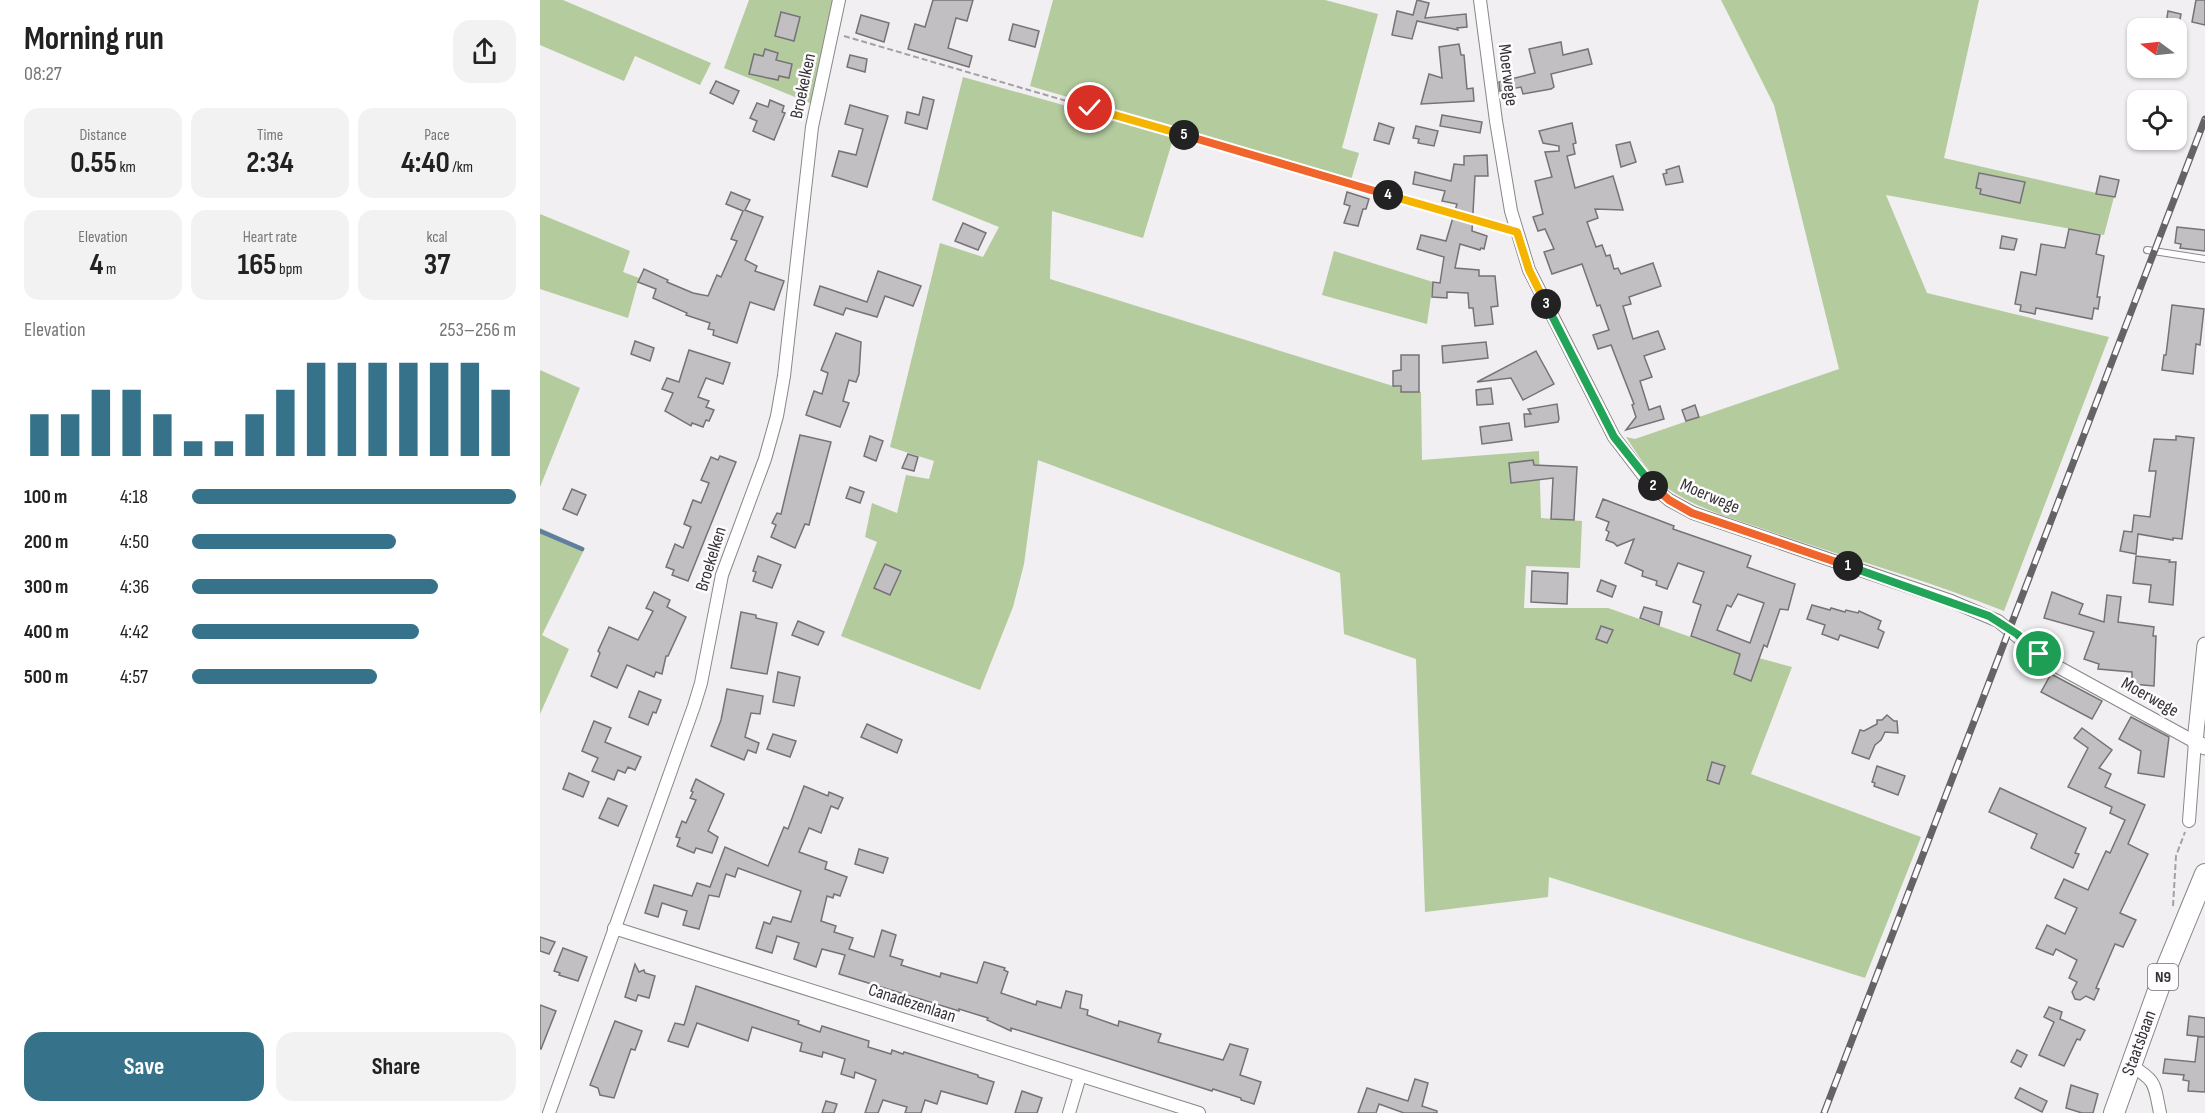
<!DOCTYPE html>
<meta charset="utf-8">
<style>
body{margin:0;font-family:"Sofia Sans Condensed",sans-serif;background:#f2f2f2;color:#222;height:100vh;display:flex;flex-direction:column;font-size:22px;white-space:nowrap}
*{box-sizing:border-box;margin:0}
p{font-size:20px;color:#767676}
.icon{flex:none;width:33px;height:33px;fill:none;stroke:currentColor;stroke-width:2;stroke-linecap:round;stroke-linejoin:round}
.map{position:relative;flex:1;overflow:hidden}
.sheet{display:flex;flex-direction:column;background:#fff;width:540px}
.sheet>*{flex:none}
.needle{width:39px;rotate:285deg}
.controls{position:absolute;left:1587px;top:18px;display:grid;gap:12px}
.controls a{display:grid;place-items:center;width:60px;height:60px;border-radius:12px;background:#fff;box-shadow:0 2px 4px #0004;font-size:30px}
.pin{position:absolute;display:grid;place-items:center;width:51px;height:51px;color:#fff;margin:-26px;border:3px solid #fff;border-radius:50%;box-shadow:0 2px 6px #0007}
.km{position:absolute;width:30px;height:30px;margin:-15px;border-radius:50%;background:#222;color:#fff;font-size:16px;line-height:30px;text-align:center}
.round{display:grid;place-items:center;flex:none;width:63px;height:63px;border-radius:18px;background:#f2f2f2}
.head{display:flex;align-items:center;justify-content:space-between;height:102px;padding:0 24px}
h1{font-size:33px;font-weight:700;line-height:45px}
.stats{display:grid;grid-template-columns:repeat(3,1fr);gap:9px;height:102px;padding:6px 24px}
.stats div{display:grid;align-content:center;border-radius:15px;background:#f2f2f2;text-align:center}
.stats b{font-size:30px;font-weight:700}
.stats small{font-size:16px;font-weight:400}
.stats p{font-size:16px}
.chart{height:168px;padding:12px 24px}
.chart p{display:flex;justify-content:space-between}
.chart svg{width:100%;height:108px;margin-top:6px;stroke:#36738a;stroke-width:6}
.cta{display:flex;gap:12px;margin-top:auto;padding:12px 24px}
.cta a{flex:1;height:69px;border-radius:18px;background:#36738a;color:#fff;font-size:24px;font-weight:700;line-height:69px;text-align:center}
.cta a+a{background:#f2f2f2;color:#222}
ul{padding:0 24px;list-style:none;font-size:20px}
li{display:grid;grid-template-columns:96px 72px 1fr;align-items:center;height:45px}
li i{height:15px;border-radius:8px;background:#36738a}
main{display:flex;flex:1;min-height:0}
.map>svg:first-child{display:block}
.green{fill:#b3cb9d}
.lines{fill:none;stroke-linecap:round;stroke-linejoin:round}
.stream{stroke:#607da2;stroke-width:4.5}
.building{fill:#c1bfc2;stroke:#757376;stroke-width:1.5;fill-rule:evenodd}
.service-casing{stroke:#898789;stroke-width:8}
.minor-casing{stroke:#898789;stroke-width:14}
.tertiary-casing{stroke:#898789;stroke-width:17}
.primary-casing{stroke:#898789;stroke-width:22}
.path{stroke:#a3a1a3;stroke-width:2;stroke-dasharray:6 3;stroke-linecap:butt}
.service{stroke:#fff;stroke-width:6}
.minor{stroke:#fff;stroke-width:12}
.tertiary{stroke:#fff;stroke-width:15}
.primary{stroke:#fff;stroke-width:20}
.rail-casing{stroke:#656465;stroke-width:7}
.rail{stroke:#fefcff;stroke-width:4.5;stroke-dasharray:14;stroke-linecap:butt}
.split-1-casing{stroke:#fff;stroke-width:12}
.split-2-casing{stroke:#fff;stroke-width:12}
.split-3-casing{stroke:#fff;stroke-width:12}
.split-4-casing{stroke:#fff;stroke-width:12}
.split-5-casing{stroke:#fff;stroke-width:12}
.split-6-casing{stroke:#fff;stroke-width:12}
.split-1{stroke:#22a559;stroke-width:8}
.split-2{stroke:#f0652b;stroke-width:8}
.split-3{stroke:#22a559;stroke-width:8}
.split-4{stroke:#f5b400;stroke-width:8}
.split-5{stroke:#f0652b;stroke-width:8}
.split-6{stroke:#f5b400;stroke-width:8}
.labels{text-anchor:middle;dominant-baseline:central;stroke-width:5;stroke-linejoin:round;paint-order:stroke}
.shield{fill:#fefcff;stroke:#717072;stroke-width:1.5}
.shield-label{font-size:16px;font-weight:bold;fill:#353435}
.street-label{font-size:18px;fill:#353435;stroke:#fefcff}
</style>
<main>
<section class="sheet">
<div class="head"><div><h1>Morning run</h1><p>08:27</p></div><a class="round"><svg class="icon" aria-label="share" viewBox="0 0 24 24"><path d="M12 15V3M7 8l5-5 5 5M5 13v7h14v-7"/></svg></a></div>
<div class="stats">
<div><p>Distance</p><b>0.55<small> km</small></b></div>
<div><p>Time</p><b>2:34</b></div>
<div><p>Pace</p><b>4:40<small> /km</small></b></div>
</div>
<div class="stats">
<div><p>Elevation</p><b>4<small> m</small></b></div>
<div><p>Heart rate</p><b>165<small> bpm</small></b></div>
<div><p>kcal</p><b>37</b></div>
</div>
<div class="chart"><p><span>Elevation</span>253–256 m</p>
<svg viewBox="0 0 160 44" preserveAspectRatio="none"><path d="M5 44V27M15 44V27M25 44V17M35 44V17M45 44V27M55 44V38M65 44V38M75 44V27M85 44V17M95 44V6M105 44V6M115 44V6M125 44V6M135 44V6M145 44V6M155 44V17"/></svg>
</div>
<ul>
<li><b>100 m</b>4:18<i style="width:100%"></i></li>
<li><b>200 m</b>4:50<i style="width:63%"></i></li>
<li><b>300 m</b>4:36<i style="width:76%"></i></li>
<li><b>400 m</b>4:42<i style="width:70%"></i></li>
<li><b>500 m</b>4:57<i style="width:57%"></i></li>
</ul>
<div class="cta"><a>Save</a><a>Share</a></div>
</section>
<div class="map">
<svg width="1665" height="1113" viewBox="0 0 1665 1113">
<rect width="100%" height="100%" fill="#f1eff1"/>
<g class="green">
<polygon points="0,0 23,0 171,63 160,85 95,56 84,81 0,45"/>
<polygon points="209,0 294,0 272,104 184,68"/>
<polygon points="513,0 785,0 838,14 802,148 819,153 811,180 490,86"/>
<path d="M1181,0H1439L1404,158L1574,197L1564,235L1346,195L1387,293L1569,337L1464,611C1389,581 1311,559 1235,533C1199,520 1157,510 1126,487C1109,474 1098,455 1086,437L1095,439L1299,369L1234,105Z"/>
<polygon points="423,77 634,136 603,238 512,211 510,279 853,386 860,387 861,392 881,392 882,460 999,451 1001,518 1042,521 1040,568 986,566 984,608 1068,608 1182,648 1252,667 1211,774 1381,837 1325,978 1009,877 1008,897 885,912 876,659 804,634 800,573 498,460 484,564 473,607 440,690 301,636 337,542 325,537 332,503 357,513 366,475 389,479 394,461 350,447 400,243 443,257 459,227 392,200"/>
<polygon points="0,214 90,251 83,272 99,278 88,318 0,289"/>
<polygon points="794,251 893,282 887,324 782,295"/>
<polygon points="0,370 40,388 0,487"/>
<polygon points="0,528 45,548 2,635 29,649 0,714"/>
</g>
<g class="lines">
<polyline class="stream" points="0,531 42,549"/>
</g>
<g class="building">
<polygon points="393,0 433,0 427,21 416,18 408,48 432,56 429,67 368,49 375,24 385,27"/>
<polygon points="877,0 889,3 885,18 926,14 927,27 917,28 918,30 877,21 872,39 852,35 857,11 873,15"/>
<polygon points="1656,0 1665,0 1665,25 1652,22"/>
<polygon points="1628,11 1641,14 1639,26 1626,24"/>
<polygon points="241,12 260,17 254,41 235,36"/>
<polygon points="321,15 349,23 344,42 316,33"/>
<polygon points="473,24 499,31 495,47 469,40"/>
<polygon points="1021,42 1023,55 1048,49 1052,64 1011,74 1014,87 1011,89 983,94 981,87 960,91 959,82 995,73 989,49"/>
<polygon points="919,44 921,55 924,55 927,89 933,88 934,101 881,104 889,74 902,78 899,47"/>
<polygon points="225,49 238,53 236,60 252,64 249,78 239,76 238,80 209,74 214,54 223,56"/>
<polygon points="310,55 327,59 325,72 307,67"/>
<polygon points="176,81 199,91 193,104 170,93"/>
<polygon points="383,97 394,100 387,129 365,123 367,112 379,115"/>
<polygon points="230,100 244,106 242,112 245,113 234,140 213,131 217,121 210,118 217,103 228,107"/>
<polygon points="310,105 348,116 327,187 292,176 299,151 316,155 323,129 305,124"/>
<polygon points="902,115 942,122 940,133 900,126"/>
<polygon points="839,123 854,128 849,144 834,140"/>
<polygon points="1032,123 1036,143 1033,144 1035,154 1027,156 1035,188 1073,176 1083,210 1055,209 1058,218 1047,222 1056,247 1062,245 1066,256 1070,255 1074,269 1078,268 1081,274 1113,263 1121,286 1089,297 1091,304 1083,306 1093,339 1118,331 1125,349 1104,356 1112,377 1100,381 1109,410 1120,406 1124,419 1086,430 1096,417 1092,405 1094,404 1071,345 1058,349 1053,335 1069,330 1060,305 1057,306 1042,264 1012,274 1004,252 1014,249 1005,229 998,231 993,217 1003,214 995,181 1012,177 1005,152 1019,151 1019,146 1003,143 999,131"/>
<polygon points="876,126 898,131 894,146 878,143 879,139 873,138"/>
<polygon points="1090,142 1096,162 1081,167 1076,145"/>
<polygon points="947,155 948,176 935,176 932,231 947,236 944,249 941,248 940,250 920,244 915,268 939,270 939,276 955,276 958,306 951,307 953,324 935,326 933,308 929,308 928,293 907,292 907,298 892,297 893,282 900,283 904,257 877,249 881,235 906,241 917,204 902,201 905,191 873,184 875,172 911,181 914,164 924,165 924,156"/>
<polygon points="1139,166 1143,182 1126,185 1123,174 1127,173 1126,170"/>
<polygon points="1439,173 1485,182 1480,203 1440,194 1441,189 1436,188"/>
<polygon points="1560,176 1579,180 1575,197 1556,194"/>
<polygon points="191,192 210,200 205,210 223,217 205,260 217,266 215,271 244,281 234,310 210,302 197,343 173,335 174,330 168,329 170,323 146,315 147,313 113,298 116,289 98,282 104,269 128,280 127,282 153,293 168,296 177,275 181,277 197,241 191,239 203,211 186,204"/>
<polygon points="807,192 829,199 826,209 823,209 818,226 804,223 810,206 804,204"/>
<polygon points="423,223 446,233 438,250 415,241"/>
<polygon points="1637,227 1665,230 1665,251 1640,248 1641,244 1635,243"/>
<polygon points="1529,229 1560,235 1556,254 1564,256 1557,297 1560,297 1558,309 1554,308 1552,319 1496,308 1495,314 1480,311 1481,305 1475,304 1481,272 1496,275 1501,244 1525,248"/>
<polygon points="1462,236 1477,239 1474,250 1460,248"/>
<polygon points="338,271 381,286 373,306 345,296 337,317 306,308 303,315 274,305 280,286 327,302"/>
<polygon points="1632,305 1664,309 1660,345 1656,344 1653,374 1622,370 1624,355 1626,355"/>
<polygon points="296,333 321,342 319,374 316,382 309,380 303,401 309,403 300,427 266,415 274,391 282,394 288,373 281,370"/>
<polygon points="95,341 114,348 110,361 91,354"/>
<polygon points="946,342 948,358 903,363 902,346"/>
<polygon points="149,350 190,363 183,384 166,378 158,397 169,401 166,407 174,410 169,421 166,420 163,427 152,423 151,426 125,411 133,393 122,389 127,378 139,382"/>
<polygon points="996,351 1014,384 983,400 971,378 937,382"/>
<polygon points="861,355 879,355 879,392 861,392 861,386 853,386 853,371 861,370"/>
<polygon points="951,388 953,404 937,405 936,390"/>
<polygon points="1017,404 1019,419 1018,422 985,427 984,414 991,414 988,409"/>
<polygon points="1155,405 1159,417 1146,421 1142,410"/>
<polygon points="969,423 972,440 942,444 940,427"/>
<polygon points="260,435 291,442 269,525 265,524 255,548 231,537 236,525 232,523 237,513 241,514"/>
<polygon points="330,436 343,441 336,461 324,456"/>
<polygon points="1636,436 1654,438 1642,539 1633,538 1633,540 1598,534 1596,554 1580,551 1584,531 1592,532 1594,515 1610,517 1616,471 1609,471 1614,439 1636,440"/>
<polygon points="368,454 378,457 374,471 362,468"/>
<polygon points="180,456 196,462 148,581 132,575 134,570 126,567 135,544 143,548 151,527 144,524 153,500 161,503 169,483 161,480 171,457 178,460"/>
<polygon points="993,460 994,465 1037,467 1034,520 1011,519 1013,478 971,483 969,463"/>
<polygon points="310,487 324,492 320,503 306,498"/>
<polygon points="32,489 46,495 37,515 23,509"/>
<path d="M1063,499L1134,526L1133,529L1211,556L1207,567L1255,584L1248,610L1240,609L1227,647L1224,645L1211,681L1194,674L1200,654L1151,636L1161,605L1153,602L1164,572L1138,563L1127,589L1116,585L1117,581L1102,576L1103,571L1085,563L1094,539L1077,546L1074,543L1066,540L1069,532L1066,530L1069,522L1056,517ZM1198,594L1224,603L1210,643L1177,630L1187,605L1191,607Z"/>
<polygon points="218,556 241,565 232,588 213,581 216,572 213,571"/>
<polygon points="1596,556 1630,560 1629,562 1636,562 1633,605 1609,602 1611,585 1593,583"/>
<polygon points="345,564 361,571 350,595 334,588"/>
<polygon points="992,571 1028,573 1027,604 991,602"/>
<polygon points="1061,580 1076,586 1072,597 1057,591"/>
<polygon points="114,592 130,600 127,607 146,617 128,656 126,656 122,674 116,672 114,677 87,665 77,688 51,676 60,653 58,651 69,627 98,640 113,611 106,608"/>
<polygon points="1512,592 1543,604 1539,614 1564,622 1567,595 1581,597 1578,622 1614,627 1613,636 1616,636 1614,686 1592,684 1592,672 1558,669 1559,664 1544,659 1554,632 1504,618"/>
<polygon points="1272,605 1290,610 1291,608 1305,612 1306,610 1318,613 1319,611 1341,621 1338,629 1344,632 1338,648 1300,635 1298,640 1282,634 1285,625 1267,619"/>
<polygon points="1104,607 1122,612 1119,625 1100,618"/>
<polygon points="201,612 216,615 216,618 237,623 227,674 191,668"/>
<polygon points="258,621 284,632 278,645 252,635"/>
<polygon points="1061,626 1073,630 1067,643 1056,639"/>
<polygon points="238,672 260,677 254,706 233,702"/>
<polygon points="1511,674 1562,701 1552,719 1501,692"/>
<polygon points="187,689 223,696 220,714 211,713 205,737 219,743 216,753 208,750 204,760 171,746 181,720"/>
<polygon points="99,691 121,700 116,713 113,712 108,725 89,717"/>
<polygon points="1347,715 1354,721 1357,721 1358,733 1345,732 1341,740 1335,745 1329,759 1312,753 1320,730 1324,731 1337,724 1337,720 1342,720"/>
<polygon points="1591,717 1629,737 1624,777 1598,773 1601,751 1579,739"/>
<polygon points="54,721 71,728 65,742 101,757 95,770 88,767 85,773 78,770 74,780 52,771 58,758 42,751"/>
<polygon points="327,724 362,740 357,753 321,737"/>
<polygon points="1542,728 1572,750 1559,768 1571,774 1565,787 1605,805 1588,844 1608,854 1580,913 1596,920 1583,947 1575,944 1556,988 1559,989 1554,1000 1546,996 1540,1000 1535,999 1532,992 1537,982 1529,978 1537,960 1516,949 1513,955 1496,948 1507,925 1525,934 1537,908 1515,898 1524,879 1548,890 1566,851 1570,853 1585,820 1570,813 1572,807 1528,787 1548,748 1534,738"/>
<polygon points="233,734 256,741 250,757 227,749"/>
<polygon points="1172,762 1185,766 1179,784 1167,780"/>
<polygon points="1337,766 1365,776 1358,795 1334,786 1335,783 1332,782"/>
<polygon points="29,773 49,782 43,797 23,789"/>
<polygon points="156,779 184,794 168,831 178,837 172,853 156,848 154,853 137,846 140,838 136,837 142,821 146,823 156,800 150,798 153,792 151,791"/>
<polygon points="264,786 288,796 289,792 303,798 298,809 291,806 281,833 269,828 259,852 287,862 285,869 307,877 300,896 294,894 293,898 287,896 281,921 296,926 294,932 313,938 309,949 334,957 342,930 356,935 350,956 363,960 361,965 400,977 401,973 437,983 444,962 445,962 465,968 464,970 468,972 461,993 496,1005 497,1001 521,1008 526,991 542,995 540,1008 548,1010 547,1015 578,1026 579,1021 621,1034 618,1042 683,1060 690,1044 708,1049 700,1075 721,1082 714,1104 701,1100 701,1098 673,1089 672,1091 471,1028 471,1031 447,1020 448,1018 419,1009 419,1011 299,974 305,955 282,949 276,967 254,959 259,943 237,936 232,953 216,948 224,922 230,924 233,917 251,922 261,891 198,868 195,877 186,874 179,897 169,895 159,929 143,925 147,911 122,903 118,917 105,913 114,885 152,896 157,883 170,887 185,847 228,866 244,827 248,829"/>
<polygon points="1460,788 1546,828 1535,853 1539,854 1533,868 1491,848 1497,834 1449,812"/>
<polygon points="68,798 87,806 78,826 59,818"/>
<polygon points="319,849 348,858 343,873 315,864"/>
<polygon points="0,937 15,942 9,954 0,951"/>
<polygon points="23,948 47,957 38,981 19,975 20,973 14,971"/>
<polygon points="95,964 99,972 104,970 105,973 115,976 109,998 98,995 96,1001 85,997"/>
<polygon points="156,986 259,1021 258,1024 280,1032 282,1026 329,1041 328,1047 351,1054 352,1050 363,1054 364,1052 438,1075 438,1077 454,1082 447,1104 401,1091 397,1104 385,1100 381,1113 365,1113 367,1107 343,1100 338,1113 325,1113 336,1080 315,1072 314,1078 301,1074 305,1059 283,1052 282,1057 260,1051 262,1043 212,1027 208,1041 157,1023 148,1047 128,1041 135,1023 144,1025"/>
<polygon points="0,1005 16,1011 1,1049 0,1049"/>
<polygon points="1509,1007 1522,1012 1520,1019 1545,1030 1540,1040 1537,1039 1524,1066 1499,1055 1514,1022 1504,1017"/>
<polygon points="1649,1016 1665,1018 1665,1037 1647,1035"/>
<polygon points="75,1021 102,1031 95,1050 91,1049 74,1098 60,1095 58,1088 50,1085"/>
<polygon points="1658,1037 1665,1037 1665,1092 1648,1091 1649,1081 1643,1080 1644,1075 1623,1073 1625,1059 1655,1062"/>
<polygon points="1477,1050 1487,1055 1481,1067 1471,1062"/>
<polygon points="875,1079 888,1083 882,1106 897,1111 897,1113 864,1113 839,1104 836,1113 818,1113 827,1088 868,1101"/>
<polygon points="1531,1085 1558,1094 1553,1113 1542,1113 1526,1108"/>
<polygon points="1480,1088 1507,1101 1502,1112 1475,1098"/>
<polygon points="482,1091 502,1098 497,1113 475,1113"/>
<polygon points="286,1101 297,1104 294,1113 282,1113"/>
</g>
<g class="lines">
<g class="service-casing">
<polyline id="service" points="1607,250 1665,259"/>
</g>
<g class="minor-casing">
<g id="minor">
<polyline points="940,0 956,121 971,211 989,270 1074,437 1110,484 1129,500 1153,513 1411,601 1458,621 1509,662 1655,742 1649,821"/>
<polyline points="74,928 659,1113"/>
<path d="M1590,1065C1617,1081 1614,1084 1620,1113"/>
<polyline points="9,1113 154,706 161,683 182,575 225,459 237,416 244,376 272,127 299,0"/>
<polyline points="529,1113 540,1076"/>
</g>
</g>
<g class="tertiary-casing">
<polyline id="tertiary" points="1665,645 1655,742 1665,747"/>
</g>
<g class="primary-casing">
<polyline id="primary" points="1574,1113 1625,971 1665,874"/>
</g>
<g class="path">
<polyline points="304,36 961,228"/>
<polyline points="1633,906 1636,856 1645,832"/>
</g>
<use href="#service" class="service"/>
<use href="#minor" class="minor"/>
<use href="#tertiary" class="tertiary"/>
<use href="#primary" class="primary"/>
<g class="rail-casing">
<polyline id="rail" points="1284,1113 1665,119"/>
</g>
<use href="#rail" class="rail"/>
</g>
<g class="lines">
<g class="split-1-casing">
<polyline id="split-1" points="1308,566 1449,616 1477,634 1499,654"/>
</g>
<g class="split-2-casing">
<polyline id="split-2" points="1113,486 1129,500 1152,513 1308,566"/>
</g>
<g class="split-3-casing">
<polyline id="split-3" points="1006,304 1074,437 1113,486"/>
</g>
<g class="split-4-casing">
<polyline id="split-4" points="848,195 977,232 989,270 1006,304"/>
</g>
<g class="split-5-casing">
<polyline id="split-5" points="644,135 848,195"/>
</g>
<g class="split-6-casing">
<polyline id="split-6" points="550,108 644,135"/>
</g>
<use href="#split-1" class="split-1"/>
<use href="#split-2" class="split-2"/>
<use href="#split-3" class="split-3"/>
<use href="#split-4" class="split-4"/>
<use href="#split-5" class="split-5"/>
<use href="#split-6" class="split-6"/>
</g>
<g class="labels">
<rect class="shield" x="1608" y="964" width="30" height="26" rx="4.5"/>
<g class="shield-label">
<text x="1623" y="977">N9</text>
</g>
<g class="street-label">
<text transform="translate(968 75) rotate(83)">Moerwege</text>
<text transform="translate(263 86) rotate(-78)">Broekelken</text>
<text transform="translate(1170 496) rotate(23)">Moerwege</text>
<text transform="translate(171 559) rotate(-73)">Broekelken</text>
<text transform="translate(1610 697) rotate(29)">Moerwege</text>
<text transform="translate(372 1003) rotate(18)">Canadezenlaan</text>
<text transform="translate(1599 1043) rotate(-70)">Staatsbaan</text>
</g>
</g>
</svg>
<div class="controls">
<a><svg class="needle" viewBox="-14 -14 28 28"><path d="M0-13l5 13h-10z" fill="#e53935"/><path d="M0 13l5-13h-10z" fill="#767676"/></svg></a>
<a><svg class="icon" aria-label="locate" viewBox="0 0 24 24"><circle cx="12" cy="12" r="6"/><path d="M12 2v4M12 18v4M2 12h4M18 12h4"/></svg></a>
</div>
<div class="pin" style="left:1499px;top:654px;background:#1e9e55"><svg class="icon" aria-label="arrive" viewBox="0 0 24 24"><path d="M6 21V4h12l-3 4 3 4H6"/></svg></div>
<div class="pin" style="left:550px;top:108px;background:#d93025"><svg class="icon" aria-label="check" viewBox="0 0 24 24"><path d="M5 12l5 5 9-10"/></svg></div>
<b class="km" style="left:1308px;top:566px">1</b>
<b class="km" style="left:1113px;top:486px">2</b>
<b class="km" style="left:1006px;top:304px">3</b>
<b class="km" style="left:848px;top:195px">4</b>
<b class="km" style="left:644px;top:135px">5</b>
</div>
</main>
